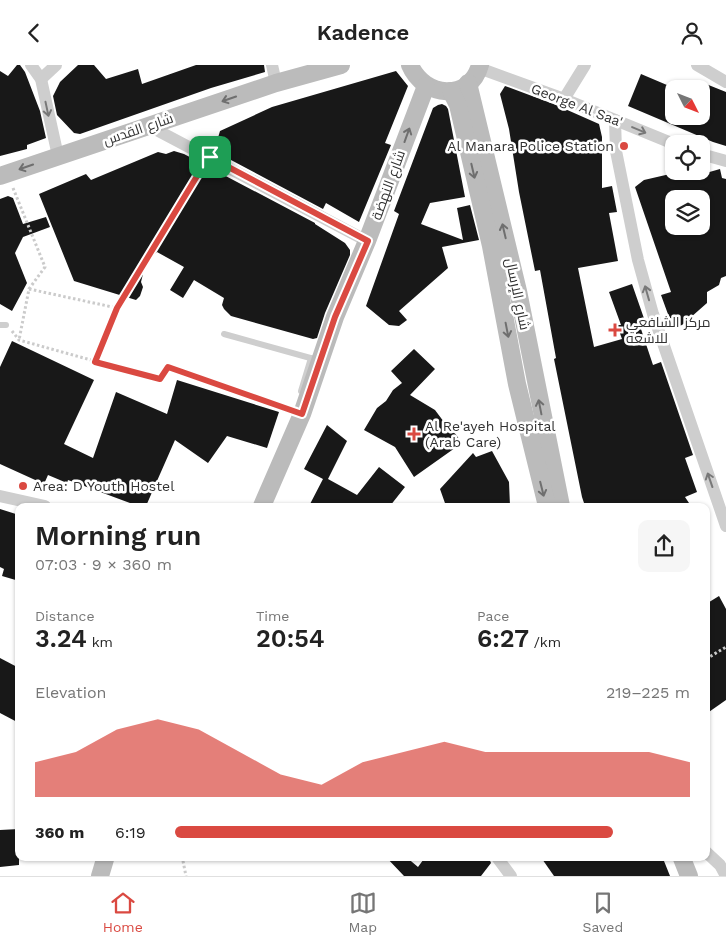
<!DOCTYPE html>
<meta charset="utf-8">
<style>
body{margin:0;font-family:"Work Sans",Cairo,sans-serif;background:#f6f6f6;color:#222;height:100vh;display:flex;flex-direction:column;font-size:19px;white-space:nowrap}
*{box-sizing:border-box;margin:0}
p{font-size:16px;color:#767676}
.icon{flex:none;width:28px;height:28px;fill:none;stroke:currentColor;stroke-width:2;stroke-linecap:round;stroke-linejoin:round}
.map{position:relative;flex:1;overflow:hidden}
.details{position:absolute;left:15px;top:438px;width:695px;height:358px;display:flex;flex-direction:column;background:#fff;border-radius:10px;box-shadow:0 1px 4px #0004}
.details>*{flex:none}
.needle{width:32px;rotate:132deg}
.buttons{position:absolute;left:665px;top:15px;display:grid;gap:10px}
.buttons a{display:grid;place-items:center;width:45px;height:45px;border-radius:10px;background:#fff;box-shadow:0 1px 4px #0004;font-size:25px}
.pin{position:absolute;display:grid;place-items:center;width:42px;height:42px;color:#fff;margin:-21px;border-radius:10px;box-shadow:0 2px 8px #0006}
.round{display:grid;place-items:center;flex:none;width:52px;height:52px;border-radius:10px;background:#f6f6f6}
.summary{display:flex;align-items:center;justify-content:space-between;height:85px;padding:0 20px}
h1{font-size:28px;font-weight:600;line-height:38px}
.stats{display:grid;grid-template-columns:repeat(3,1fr);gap:8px;height:85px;padding:5px 20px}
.stats div{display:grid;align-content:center}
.stats b{font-size:25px;font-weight:600}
.stats small{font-size:14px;font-weight:400}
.stats p{font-size:14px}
.chart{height:140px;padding:10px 20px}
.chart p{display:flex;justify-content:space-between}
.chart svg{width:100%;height:90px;margin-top:5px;fill:#da4941;opacity:.7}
ul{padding:0 20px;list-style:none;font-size:16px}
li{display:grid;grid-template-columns:80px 60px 1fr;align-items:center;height:38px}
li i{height:12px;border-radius:6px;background:#da4941}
header{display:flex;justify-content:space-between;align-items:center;height:65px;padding:0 20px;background:#fff;font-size:22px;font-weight:600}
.tabs{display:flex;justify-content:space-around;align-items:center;height:70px;border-top:1px solid #e0e0e0;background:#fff;font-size:14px;color:#767676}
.tabs a{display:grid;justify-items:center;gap:2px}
.tabs .active{color:#da4941}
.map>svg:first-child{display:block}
.building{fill:#181818;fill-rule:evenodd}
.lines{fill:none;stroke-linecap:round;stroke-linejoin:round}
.path{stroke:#cbcbcb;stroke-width:3;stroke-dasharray:2.5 2.5;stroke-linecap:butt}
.service{stroke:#cecece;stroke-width:6}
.minor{stroke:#cecece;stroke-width:12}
.secondary{stroke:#bbb;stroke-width:18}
.oneway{stroke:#6f6f6f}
.oneway2{stroke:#787878}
.route-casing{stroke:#fff;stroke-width:10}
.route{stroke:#da4941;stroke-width:6}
.poi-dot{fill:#da4941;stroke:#fff;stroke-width:2}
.labels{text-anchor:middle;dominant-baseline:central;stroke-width:5;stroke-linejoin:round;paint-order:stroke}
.street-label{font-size:14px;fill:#313131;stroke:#fff}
.poi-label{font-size:14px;fill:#313131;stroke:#fff;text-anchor:start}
</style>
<header><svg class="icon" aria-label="back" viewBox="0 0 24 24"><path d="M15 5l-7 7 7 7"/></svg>Kadence<svg class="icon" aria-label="person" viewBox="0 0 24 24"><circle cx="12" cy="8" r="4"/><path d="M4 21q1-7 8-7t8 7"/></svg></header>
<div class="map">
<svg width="726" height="811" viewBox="0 0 726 811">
<rect width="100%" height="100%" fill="#fff"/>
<g class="building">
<polygon points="17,0 20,0 25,7 40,46 46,73 27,80 27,84 0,91 0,6 8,11"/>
<polygon points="78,0 94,0 106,14 138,4 142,19 196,0 264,0 265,7 211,23 80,69 74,68 57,50 53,31 60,17"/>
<polygon points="396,6 408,21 385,78 391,80 359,157 326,138 323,144 214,86 220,66 272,42"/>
<polygon points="641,9 674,23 674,51 701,51 701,17 726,27 726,81 713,77 628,41"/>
<polygon points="505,21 556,40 599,59 602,72 602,123 612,121 617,147 609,148 618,196 578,203 594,282 622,274 617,260 621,260 609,227 632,219 647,262 641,264 653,300 661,297 693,390 685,393 697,427 685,432 691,441 585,441 582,432 554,294 556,293 540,205 535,206 519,127 509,64 500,29"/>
<polygon points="442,39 446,41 448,44 465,132 430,138 421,159 463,175 457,143 470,140 479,175 442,182 448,203 399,246 407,255 399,261 389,260 366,241 399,149 394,146 433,43 438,40"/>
<polygon points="174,86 184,89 315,158 315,159 345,178 350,185 350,190 325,248 317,273 313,274 231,251 224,244 222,240 224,233 194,215 183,233 170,225 184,202 157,187 139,204 143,209 141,217 143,222 140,231 136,235 74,216 39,129 86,109 91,115 158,87 166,89"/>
<path d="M720,104L722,113L726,114V211L721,213L719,220L707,227V238L682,260L673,263L661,230L671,227L635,122L644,115L683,106H706V108ZM674,134H701V161H674Z"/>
<polygon points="8,131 13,133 23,159 46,152 50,162 23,172 15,188 27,218 12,246 0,239 0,134"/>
<polygon points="12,276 94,315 64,379 93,393 116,327 167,349 177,315 279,347 267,383 227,371 208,398 175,375 146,441 138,441 68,415 67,418 48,410 44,419 0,399 0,302"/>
<polygon points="414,284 435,304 410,330 435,345 444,357 449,360 462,378 414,412 395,382 364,365 377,343 386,336 393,325 402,318 391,306"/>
<polygon points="327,360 347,376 328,414 357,430 379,402 405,422 390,441 309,441 323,414 304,404"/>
<polygon points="492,386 509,417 510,441 446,441 440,424 473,388 476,392"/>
<polygon points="0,444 19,450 19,516 2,511 4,504 0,502"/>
<polygon points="719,531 726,544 726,635 706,649 706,539"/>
<polygon points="0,593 19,603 19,658 0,648"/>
<polygon points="19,764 19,800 0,802 0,765"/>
<polygon points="385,791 405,791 418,802 426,791 488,791 491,798 481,811 404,811"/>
<polygon points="540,791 662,791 670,811 554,811"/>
</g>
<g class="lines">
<g class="path">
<polyline points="13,123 45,202 29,224 19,275"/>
<polyline points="29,224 117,243"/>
<polyline points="12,266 19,275 152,312"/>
<polyline points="95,297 117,243 202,103"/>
<polyline points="706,594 726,582"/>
<polyline points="182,791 186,811"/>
</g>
<g class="service">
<polyline points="0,260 6,260"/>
<polyline points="224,269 314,294"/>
<polyline points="161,314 168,302 302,349"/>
<polyline points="301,326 311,293"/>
</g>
<g class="minor">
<polyline points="31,0 41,14 58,91"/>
<polyline points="272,0 276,18"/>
<polyline points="697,0 726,17"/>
<polyline points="479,3 564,34 674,79"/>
<polyline points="41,14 56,0"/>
<polyline points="564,34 585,0"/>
<polyline points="615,55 616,86 638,195 653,249 726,461"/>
<polyline points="149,61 367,176"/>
<polyline points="701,89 726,96"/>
<polyline points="0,431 45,441"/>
<polyline points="706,787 720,800 726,811"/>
<polyline points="496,791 511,811"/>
</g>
<g class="secondary">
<path d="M410,0C424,33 470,37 480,0"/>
<polyline points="468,18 518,226 561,441"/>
<polyline points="451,26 458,40 491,181 517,319 547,441"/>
<polyline points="0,111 276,18 341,0"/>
<polyline points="262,441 302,349 335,252 367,176 426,21"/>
<polyline points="681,791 689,811"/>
<polyline points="100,811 106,791"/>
</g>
</g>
<defs><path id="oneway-shaft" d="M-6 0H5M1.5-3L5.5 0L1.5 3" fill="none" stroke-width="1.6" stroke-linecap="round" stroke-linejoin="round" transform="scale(1.25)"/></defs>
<g class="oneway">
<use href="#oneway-shaft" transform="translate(229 34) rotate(161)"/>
<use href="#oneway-shaft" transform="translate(407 70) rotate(-70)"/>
<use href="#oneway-shaft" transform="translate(26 102) rotate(161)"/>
<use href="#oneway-shaft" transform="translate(473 106) rotate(77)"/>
<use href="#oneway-shaft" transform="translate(504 166) rotate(-103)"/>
<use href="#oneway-shaft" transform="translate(507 265) rotate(79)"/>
<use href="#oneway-shaft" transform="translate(540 342) rotate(-101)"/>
<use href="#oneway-shaft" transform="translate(542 424) rotate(76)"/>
</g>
<g class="oneway2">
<use href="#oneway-shaft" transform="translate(47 44) rotate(78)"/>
<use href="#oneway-shaft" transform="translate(639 65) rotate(23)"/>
<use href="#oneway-shaft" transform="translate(647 228) rotate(-106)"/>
<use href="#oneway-shaft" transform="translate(710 415) rotate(-109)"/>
</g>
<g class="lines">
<g class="route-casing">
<polyline id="route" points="210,92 205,98 117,243 95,297 160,314 168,302 302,349 335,252 368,176 198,86 210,92"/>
</g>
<use href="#route" class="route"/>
</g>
<g class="poi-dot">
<circle cx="624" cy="81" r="5"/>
<path d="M612.5 257.5h5v5h5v5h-5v5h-5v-5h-5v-5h5z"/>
<path d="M411.5 361.5h5v5h5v5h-5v5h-5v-5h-5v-5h5z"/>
<circle cx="23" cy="421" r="5"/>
</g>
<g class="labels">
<g class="street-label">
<text transform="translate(577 40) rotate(21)">George Al Saa'</text>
<text transform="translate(138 64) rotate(-19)">شارع القدس</text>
<text transform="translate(388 120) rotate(-70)">شارع النهضة</text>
<text transform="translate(518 229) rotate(78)">شارع الإرسال</text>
</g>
<g class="poi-label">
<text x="614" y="81" text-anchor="end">Al Manara Police Station</text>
<text x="626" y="257">مركز الشافعي<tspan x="626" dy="16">للاشعه</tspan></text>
<text x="425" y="361">Al Re'ayeh Hospital<tspan x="425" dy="16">(Arab Care)</tspan></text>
<text x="33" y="421">Area: D Youth Hostel</text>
</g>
</g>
</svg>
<div class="buttons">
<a><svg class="needle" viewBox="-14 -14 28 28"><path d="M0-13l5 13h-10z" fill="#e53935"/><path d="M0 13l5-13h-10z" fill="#767676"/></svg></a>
<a><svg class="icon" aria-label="locate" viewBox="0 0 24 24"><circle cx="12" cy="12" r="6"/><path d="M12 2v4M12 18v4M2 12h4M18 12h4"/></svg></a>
<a><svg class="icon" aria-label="layers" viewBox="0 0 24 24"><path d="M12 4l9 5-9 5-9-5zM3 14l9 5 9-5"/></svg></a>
</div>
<div class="pin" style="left:210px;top:92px;background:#1e9e55"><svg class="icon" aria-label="arrive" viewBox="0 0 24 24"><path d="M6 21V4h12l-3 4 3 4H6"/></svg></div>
<section class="details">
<div class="summary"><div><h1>Morning run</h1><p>07:03 · 9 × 360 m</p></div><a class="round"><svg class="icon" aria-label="share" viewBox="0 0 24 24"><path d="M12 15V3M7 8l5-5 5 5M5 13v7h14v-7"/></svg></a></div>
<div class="stats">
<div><p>Distance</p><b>3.24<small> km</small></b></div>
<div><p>Time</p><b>20:54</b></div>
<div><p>Pace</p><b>6:27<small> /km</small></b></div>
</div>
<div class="chart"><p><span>Elevation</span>219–225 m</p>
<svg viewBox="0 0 160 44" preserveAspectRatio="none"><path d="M0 44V27L10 22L20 11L30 6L40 11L50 22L60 33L70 38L80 27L90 22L100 17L110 22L120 22L130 22L140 22L150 22L160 27V44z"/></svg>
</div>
<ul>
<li><b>360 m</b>6:19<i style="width:85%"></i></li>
</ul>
</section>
</div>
<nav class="tabs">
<a class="active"><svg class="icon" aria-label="home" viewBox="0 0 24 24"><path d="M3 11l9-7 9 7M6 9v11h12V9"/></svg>Home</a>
<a><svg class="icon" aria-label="map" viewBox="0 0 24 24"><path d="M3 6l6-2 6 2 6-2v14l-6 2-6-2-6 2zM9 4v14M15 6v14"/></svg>Map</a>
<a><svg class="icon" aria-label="saved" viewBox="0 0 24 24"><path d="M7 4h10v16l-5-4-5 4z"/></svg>Saved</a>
</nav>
